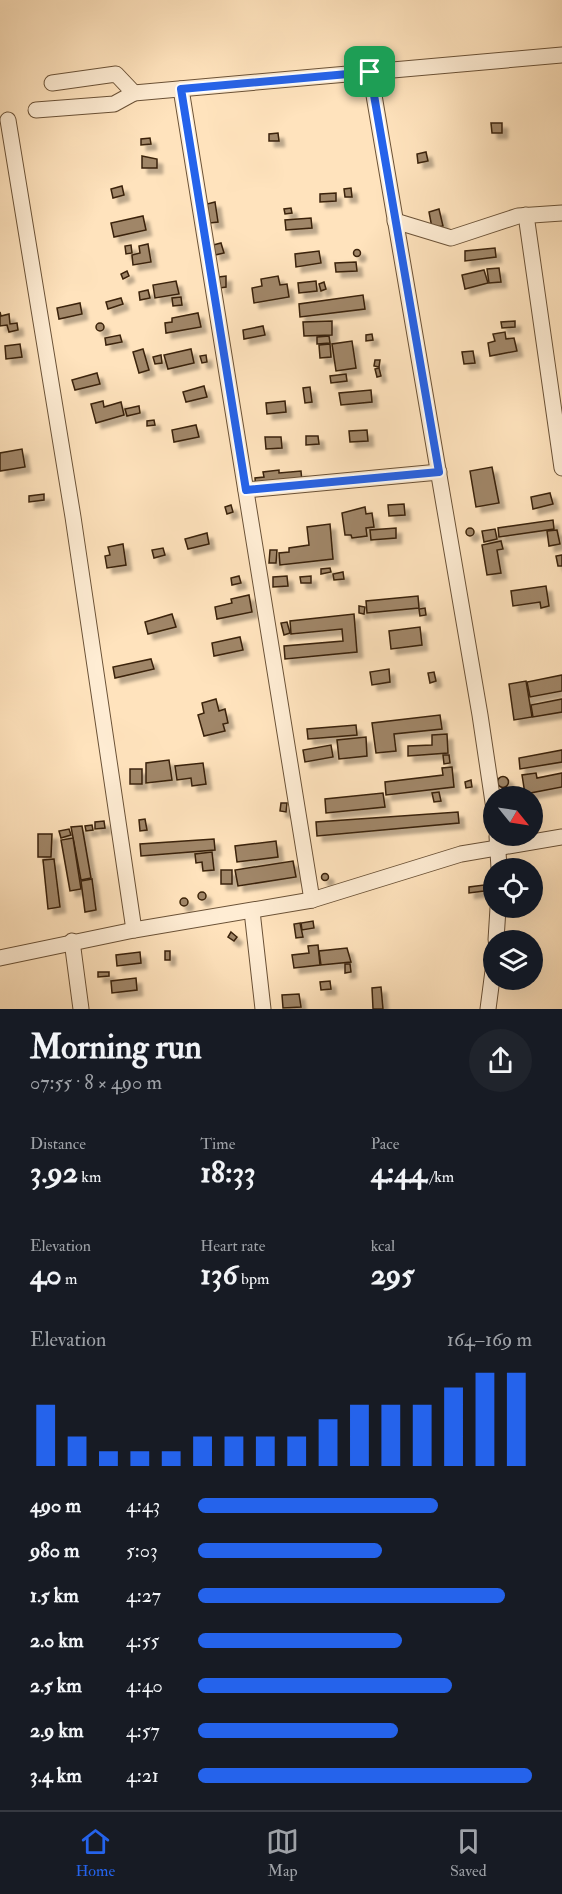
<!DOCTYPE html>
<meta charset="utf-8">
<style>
body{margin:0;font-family:"IM FELL Double Pica",serif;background:#20242c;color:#f1f3f6;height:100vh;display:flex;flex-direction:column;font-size:22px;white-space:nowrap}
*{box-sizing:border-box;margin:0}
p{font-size:20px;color:#9ea1a6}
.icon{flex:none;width:33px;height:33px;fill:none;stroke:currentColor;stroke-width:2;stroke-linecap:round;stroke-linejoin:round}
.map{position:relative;height:1009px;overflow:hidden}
.drawer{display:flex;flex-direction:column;background:#171b24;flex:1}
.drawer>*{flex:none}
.needle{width:39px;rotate:120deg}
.tools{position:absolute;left:483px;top:786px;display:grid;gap:12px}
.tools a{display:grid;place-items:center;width:60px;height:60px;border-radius:50%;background:#171b24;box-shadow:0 6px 24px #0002;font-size:30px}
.pin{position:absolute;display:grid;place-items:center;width:51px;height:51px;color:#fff;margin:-26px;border-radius:12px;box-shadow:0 3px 9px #0006}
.round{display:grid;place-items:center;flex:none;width:63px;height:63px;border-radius:32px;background:#20242c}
.headline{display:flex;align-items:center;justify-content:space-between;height:102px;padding:0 30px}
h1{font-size:33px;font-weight:800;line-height:45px}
.stats{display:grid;grid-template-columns:repeat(3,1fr);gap:9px;height:102px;padding:6px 30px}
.stats div{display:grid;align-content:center}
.stats b{font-size:30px;font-weight:800}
.stats small{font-size:16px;font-weight:400}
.stats p{font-size:16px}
.chart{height:168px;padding:12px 30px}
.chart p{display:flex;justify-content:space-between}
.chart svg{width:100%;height:108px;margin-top:6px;stroke:#2563eb;stroke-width:6}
ul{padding:0 30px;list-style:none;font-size:20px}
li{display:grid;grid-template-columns:96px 72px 1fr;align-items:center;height:45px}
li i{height:15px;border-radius:8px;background:#2563eb}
.tabs{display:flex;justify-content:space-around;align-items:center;height:84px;border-top:2px solid #363941;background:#171b24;font-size:16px;color:#9ea1a6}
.tabs a{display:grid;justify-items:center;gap:3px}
.tabs .selected{color:#2563eb}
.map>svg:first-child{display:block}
.building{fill:#a08667;stroke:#3a220a;stroke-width:1.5;filter:url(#shadow)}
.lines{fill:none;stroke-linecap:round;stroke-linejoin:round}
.street-casing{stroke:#6b5237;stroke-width:17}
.street{stroke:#ffedd4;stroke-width:15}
.route-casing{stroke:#fff;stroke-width:12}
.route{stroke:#2563eb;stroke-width:8}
</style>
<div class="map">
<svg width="562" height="1009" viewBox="0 0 562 1009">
<defs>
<filter id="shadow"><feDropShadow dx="5.5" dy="5.5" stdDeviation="1.5" flood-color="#0004"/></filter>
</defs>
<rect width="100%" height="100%" fill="#ffe3bd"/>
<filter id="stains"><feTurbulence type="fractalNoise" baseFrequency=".00333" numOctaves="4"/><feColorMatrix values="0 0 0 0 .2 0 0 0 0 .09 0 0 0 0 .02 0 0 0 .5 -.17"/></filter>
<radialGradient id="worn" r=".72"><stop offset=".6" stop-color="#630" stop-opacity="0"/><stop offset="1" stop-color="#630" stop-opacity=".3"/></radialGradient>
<g class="building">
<polygon points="491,123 502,123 502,133 492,133"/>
<polygon points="278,133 279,141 269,141 269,134"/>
<polygon points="150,138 151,144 141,145 141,139"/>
<polygon points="426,152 428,161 418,163 417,154"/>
<polygon points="142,156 157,159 157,168 142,168"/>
<polygon points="122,186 124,195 113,198 111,189"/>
<polygon points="351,188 352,197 345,197 344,189"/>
<polygon points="336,193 336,201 320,202 320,194"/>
<polygon points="215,202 218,222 210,223 207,204"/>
<polygon points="291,208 292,213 285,214 284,209"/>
<polygon points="439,209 443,226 432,228 429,212"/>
<polygon points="143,216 146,230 114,237 111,223"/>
<polygon points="311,218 312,228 286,230 285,220"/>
<polygon points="221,243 224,253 215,255 213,245"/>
<polygon points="148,244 151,262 133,265 132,255 140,253 139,246"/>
<polygon points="131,245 132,253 126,254 125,246"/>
<polygon points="495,248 496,257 465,261 465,251"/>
<circle cx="357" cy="253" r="3.5"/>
<polygon points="319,251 321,263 296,267 295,254"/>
<polygon points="356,262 357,271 336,272 335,263"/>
<polygon points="499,268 501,282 489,283 487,269"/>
<polygon points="484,270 488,283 465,289 462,275"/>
<polygon points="127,271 129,276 123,279 121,274"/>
<polygon points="226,276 226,287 220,288 219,277"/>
<polygon points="278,276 280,285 287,284 289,297 254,303 252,288 262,286 261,279"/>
<polygon points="176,281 179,294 155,298 153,285"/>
<polygon points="316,281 317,291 299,293 298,283"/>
<polygon points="324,282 326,289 321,291 319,284"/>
<polygon points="148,290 150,298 140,300 139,292"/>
<polygon points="363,295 365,309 300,317 299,304"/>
<polygon points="181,297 182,305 173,306 172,298"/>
<polygon points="121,298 123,304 108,309 106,302"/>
<polygon points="80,303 82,314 59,319 57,308"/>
<polygon points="0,312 1,316 9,314 10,324 17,323 18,330 9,332 7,325 0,326"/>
<polygon points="198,313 201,327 166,333 165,323 172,322 172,318"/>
<polygon points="332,321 332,335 304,336 303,322"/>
<polygon points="515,321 515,327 502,328 501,322"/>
<circle cx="100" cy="327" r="4"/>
<polygon points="263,326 265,335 244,339 243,330"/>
<polygon points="505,332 506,339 514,338 517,351 490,356 488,343 495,341 493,334"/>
<polygon points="372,334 373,340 366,341 366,335"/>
<polygon points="120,335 122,342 106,345 105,338"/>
<polygon points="329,336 330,343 317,344 317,337"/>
<polygon points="352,341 356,368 336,371 332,344"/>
<polygon points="20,344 22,357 6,359 5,346"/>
<polygon points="330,344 331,357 320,358 319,345"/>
<polygon points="143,349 149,370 139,373 133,352"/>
<polygon points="191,349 194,363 168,369 164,355"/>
<polygon points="473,351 475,363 464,364 462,352"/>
<polygon points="161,355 162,363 155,364 153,357"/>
<polygon points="206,355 207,362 202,363 200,356"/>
<polygon points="375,360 380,360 379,367 374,366"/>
<polygon points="379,368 381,376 377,377 375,369"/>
<polygon points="97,373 100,384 75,390 72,380"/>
<polygon points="346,374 347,381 331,383 330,376"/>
<polygon points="204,386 207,397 186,402 183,392"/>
<polygon points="310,387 312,402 305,403 303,388"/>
<polygon points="371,390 372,402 341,405 339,393"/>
<polygon points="103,401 104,407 121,402 124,415 96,423 91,404"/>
<polygon points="285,401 286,412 267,414 266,403"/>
<polygon points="139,406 140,413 127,416 125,409"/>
<polygon points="154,420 155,425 147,426 147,421"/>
<polygon points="196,425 199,437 174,442 172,430"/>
<polygon points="367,430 368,441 350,442 349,431"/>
<polygon points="306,436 318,436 319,444 306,445"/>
<polygon points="265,437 281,437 282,448 266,449"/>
<polygon points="22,449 25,467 0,471 0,453"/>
<polygon points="492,467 499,503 476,507 470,471"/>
<polygon points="279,470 279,473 301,471 302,482 256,488 255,478 264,477 263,472"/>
<polygon points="550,493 553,504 533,509 531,497"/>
<polygon points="44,494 44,500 29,502 29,496"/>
<polygon points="404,504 405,515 389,516 388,505"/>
<polygon points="231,505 233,512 227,514 225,507"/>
<polygon points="365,507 366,514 372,513 374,527 366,528 367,536 352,538 351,535 345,535 342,513"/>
<polygon points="553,520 554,529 499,537 498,528"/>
<polygon points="330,524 333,559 280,565 279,553 289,552 289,548 309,545 307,527"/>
<polygon points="396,528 396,538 371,540 370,530"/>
<circle cx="470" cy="532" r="4"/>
<polygon points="495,529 497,539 484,542 482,531"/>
<polygon points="557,530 560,544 549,546 547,531"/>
<polygon points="207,533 209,544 188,549 185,539"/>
<polygon points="501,541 503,549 497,550 501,573 487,575 482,545"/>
<polygon points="123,544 126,565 107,568 105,556 110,555 108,547"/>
<polygon points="163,548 165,555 154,558 152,550"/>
<polygon points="270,550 277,550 276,563 269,563"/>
<polygon points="562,555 562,566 558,566 556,556"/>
<polygon points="330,568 331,572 321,574 321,569"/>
<polygon points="343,572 344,579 334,580 333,574"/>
<polygon points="239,576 241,583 232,585 231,578"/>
<polygon points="287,576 288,586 273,587 273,577"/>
<polygon points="311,576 311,583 301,583 300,577"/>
<polygon points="546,586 549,606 541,608 540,602 513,606 511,591"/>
<polygon points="249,595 252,612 217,619 215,607 232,603 231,599"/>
<polygon points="418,596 419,608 367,613 366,601"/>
<polygon points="359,606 365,607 364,614 359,613"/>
<polygon points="425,608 426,615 420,616 419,609"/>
<polygon points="172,614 176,627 148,634 145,622"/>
<polygon points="354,614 357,652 285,659 284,646 343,641 342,629 291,634 290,621"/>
<polygon points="287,622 290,633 284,635 281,623"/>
<polygon points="420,627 422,645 391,649 389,631"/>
<polygon points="240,637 243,650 214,656 212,643"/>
<polygon points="151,659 154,669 115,678 113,667"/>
<polygon points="389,669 390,682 372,685 370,672"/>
<polygon points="434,672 436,681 430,683 428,673"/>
<polygon points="562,675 562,691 530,697 527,682"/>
<polygon points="526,681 532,717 514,720 509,684"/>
<polygon points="216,699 219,711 225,709 228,723 223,724 225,731 204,736 198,715 204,713 202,703"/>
<polygon points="562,699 562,712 533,717 531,705"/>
<polygon points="440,715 442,729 394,734 396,751 376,753 372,723"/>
<polygon points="356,725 357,735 308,739 307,729"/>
<polygon points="447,734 448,753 408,756 408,746 432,745 432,735"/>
<polygon points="366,737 367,756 339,759 337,740"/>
<polygon points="331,745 333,757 305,762 303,750"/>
<polygon points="562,750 562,762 520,769 519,758"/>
<polygon points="443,755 449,755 450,763 444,764"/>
<polygon points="169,760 172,780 146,783 146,763"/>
<polygon points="203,763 206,784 192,786 191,778 177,780 175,766"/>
<polygon points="452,767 454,787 386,795 385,782 443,775 442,768"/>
<rect x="130" y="769" width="12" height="15"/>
<polygon points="536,773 537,778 562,773 562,787 525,794 522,775"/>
<circle cx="503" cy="782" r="5.5"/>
<polygon points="471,780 472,787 466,788 465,782"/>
<polygon points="439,792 441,801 434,802 432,793"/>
<polygon points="383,793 385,807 326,813 325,799"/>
<polygon points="281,803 287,803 286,812 280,811"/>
<polygon points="458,812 459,823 317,836 316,822"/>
<polygon points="145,819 147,830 140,831 139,820"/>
<polygon points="104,821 105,828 95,829 95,822"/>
<polygon points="92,825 93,830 86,831 85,826"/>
<polygon points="82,826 91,878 81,880 71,827"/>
<polygon points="69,829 71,835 61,838 59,831"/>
<polygon points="38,834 52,834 51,857 38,857"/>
<polygon points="73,838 81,889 70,891 61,840"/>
<polygon points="214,839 215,850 141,856 140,844"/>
<polygon points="276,841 278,857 237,862 235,846"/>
<polygon points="212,852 214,870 203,871 202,862 196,863 195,854"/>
<polygon points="54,859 60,907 48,909 43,860"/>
<polygon points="293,861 296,877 238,886 235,870"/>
<rect x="221" y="870" width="11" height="14"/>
<circle cx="325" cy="877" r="3.5"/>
<polygon points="92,879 96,910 85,912 81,881"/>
<polygon points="484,885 484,891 469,893 469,887"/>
<circle cx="202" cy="896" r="4"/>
<circle cx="184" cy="902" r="4"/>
<polygon points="313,921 314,928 302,930 301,923"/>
<polygon points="300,923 303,937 296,938 294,924"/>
<polygon points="231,932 237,937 234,941 228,937"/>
<polygon points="318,945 320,965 294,968 292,955 309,953 308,946"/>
<polygon points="347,948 351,962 321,965 319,951"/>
<rect x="165" y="951" width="5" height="9"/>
<polygon points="140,952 141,963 117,966 116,955"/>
<polygon points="345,964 350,964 351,972 345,973"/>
<polygon points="98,972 109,972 109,976 98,977"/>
<polygon points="136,978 137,990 112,993 111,981"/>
<polygon points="330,981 331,989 321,990 320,982"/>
<polygon points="381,987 383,1009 373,1009 372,988"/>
<polygon points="299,994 301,1007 283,1008 282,995"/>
</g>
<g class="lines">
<g class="street-casing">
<g id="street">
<polyline points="181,89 312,900"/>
<polyline points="134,93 370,72"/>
<polyline points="36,110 114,104 134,93 116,74 52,83"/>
<polyline points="8,120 73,517 134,930"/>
<polyline points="526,215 562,468"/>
<polyline points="395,221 451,238 518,216 562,213"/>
<polyline points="246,490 439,472"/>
<polyline points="494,809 480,715 370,72 562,55"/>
<polyline points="497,836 499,868"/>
<polyline points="252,911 263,1009"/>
<polyline points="496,940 498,908"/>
<polyline points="72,941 81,1009"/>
<polyline points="0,958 134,930 312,900 461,854 562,837"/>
<polyline points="488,1009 494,963"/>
</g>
</g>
<use href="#street" class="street"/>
</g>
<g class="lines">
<g class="route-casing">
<polygon id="route" points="370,72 439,472 246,490 181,89"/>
</g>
<use href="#route" class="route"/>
</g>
<rect width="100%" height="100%" filter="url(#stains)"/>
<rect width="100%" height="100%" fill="url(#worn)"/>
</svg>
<div class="tools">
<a><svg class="needle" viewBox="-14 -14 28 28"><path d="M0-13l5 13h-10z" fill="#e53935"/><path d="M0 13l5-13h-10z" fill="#9ea1a6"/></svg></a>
<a><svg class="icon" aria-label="locate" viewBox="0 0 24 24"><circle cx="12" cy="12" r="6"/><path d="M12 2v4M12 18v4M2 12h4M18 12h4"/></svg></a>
<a><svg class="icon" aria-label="layers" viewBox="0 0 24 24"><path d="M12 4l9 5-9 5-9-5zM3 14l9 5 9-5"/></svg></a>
</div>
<div class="pin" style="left:370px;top:72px;background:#1e9e55"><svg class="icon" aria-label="arrive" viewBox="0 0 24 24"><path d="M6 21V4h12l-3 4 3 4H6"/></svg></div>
</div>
<section class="drawer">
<div class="headline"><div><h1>Morning run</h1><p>07:55 · 8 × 490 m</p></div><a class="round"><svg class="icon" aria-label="share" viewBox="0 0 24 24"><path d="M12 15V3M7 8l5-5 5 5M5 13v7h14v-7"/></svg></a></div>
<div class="stats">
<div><p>Distance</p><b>3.92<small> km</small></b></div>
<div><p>Time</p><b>18:33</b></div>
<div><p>Pace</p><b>4:44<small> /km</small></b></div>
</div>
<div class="stats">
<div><p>Elevation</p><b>40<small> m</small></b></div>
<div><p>Heart rate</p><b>136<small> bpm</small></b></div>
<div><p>kcal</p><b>295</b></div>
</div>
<div class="chart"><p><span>Elevation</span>164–169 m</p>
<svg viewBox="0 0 160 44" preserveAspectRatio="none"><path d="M5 44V19M15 44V32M25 44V38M35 44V38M45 44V38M55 44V32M65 44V32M75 44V32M85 44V32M95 44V25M105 44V19M115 44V19M125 44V19M135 44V12M145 44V6M155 44V6"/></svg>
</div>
<ul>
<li><b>490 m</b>4:43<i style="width:72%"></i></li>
<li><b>980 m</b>5:03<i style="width:55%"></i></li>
<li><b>1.5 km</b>4:27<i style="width:92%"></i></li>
<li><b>2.0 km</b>4:55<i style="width:61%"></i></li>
<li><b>2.5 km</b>4:40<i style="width:76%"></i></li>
<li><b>2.9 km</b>4:57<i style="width:60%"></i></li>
<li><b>3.4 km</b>4:21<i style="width:100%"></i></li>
</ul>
</section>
<nav class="tabs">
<a class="selected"><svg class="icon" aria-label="home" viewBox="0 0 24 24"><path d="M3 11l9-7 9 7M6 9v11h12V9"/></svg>Home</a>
<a><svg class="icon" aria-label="map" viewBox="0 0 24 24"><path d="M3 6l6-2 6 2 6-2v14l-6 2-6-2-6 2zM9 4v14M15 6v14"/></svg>Map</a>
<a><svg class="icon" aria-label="saved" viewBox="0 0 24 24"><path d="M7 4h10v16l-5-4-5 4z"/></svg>Saved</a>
</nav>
